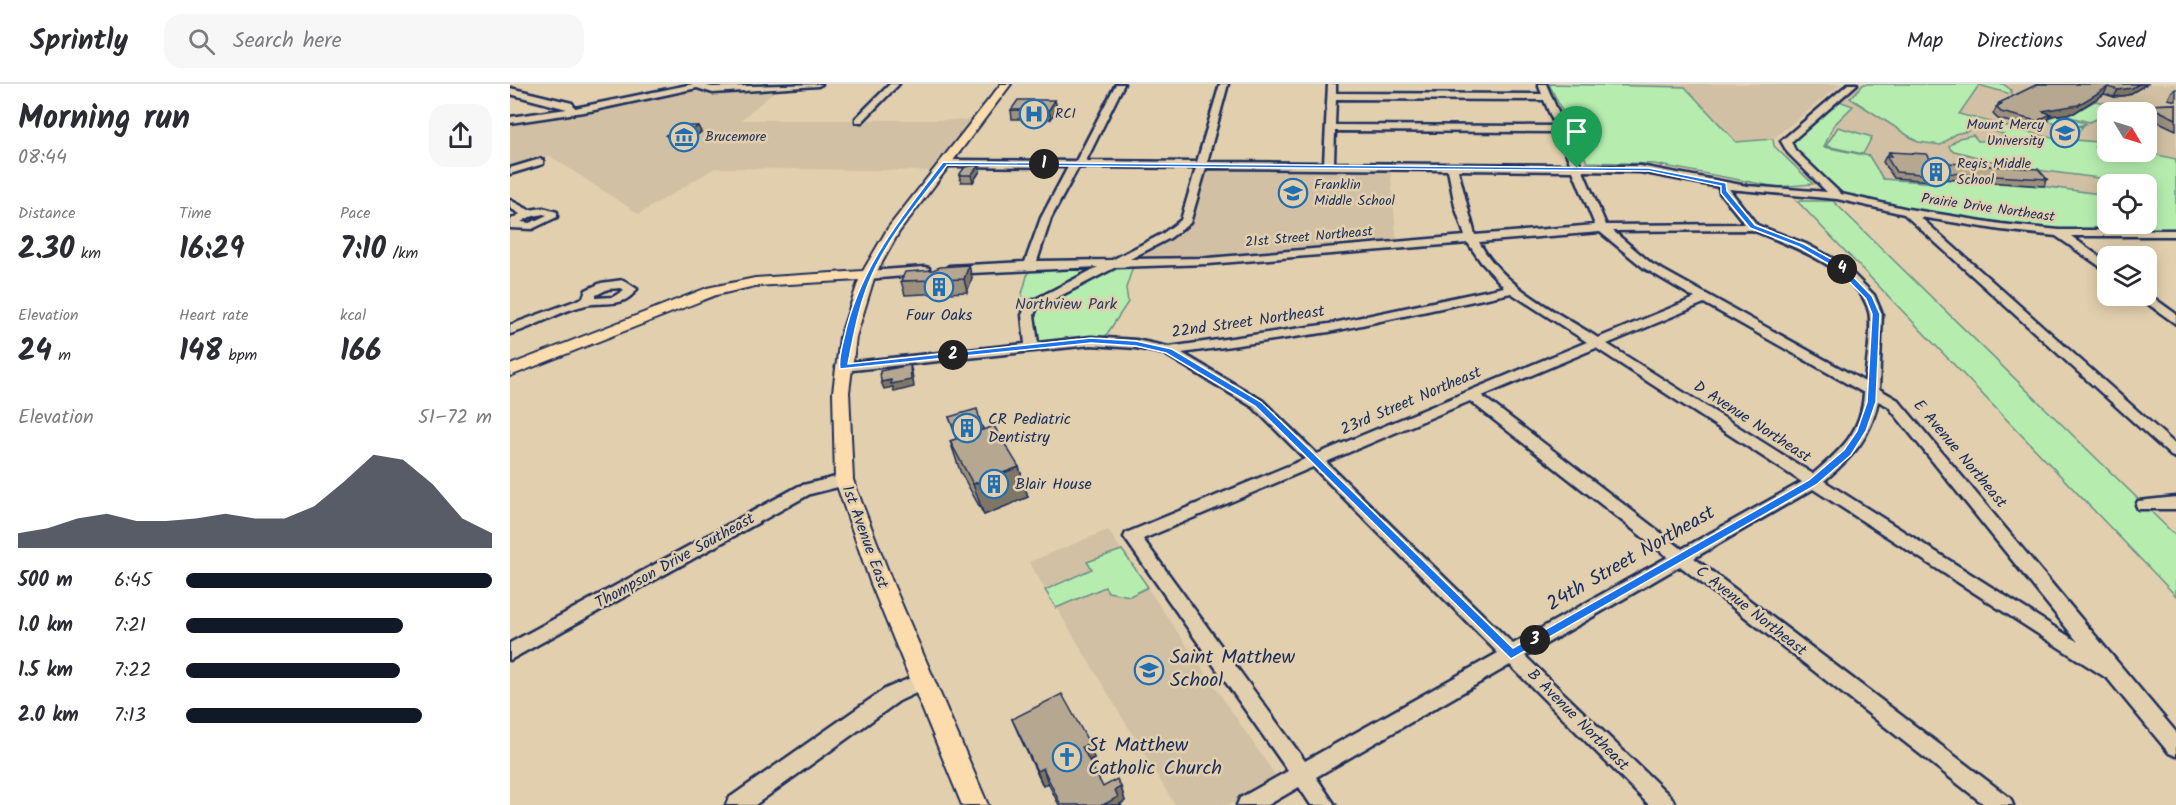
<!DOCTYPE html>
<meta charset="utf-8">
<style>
body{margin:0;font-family:Kalam,sans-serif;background:#f7f7f7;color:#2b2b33;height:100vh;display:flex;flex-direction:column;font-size:22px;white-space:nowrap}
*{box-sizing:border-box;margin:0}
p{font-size:20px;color:#7c7c81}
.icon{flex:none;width:33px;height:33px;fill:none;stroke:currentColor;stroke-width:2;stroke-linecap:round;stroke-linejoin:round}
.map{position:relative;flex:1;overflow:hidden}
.drawer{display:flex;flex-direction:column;background:#fff;width:510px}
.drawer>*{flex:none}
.needle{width:39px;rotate:128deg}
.buttons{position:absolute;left:1587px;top:18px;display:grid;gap:12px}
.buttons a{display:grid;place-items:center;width:60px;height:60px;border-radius:12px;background:#fff;box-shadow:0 3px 15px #0003;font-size:30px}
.pin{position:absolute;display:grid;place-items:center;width:51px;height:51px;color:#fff;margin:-62px -26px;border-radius:50% 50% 50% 0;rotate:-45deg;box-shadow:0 0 6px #0007}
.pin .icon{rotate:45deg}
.km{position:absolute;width:30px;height:30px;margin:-15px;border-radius:50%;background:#222;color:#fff;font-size:16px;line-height:30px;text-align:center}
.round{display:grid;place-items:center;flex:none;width:63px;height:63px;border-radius:18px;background:#f7f7f7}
.head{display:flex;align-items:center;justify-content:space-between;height:102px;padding:0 18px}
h1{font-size:33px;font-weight:700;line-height:45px}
.stats{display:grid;grid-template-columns:repeat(3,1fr);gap:9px;height:102px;padding:6px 18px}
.stats div{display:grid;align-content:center}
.stats b{font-size:30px;font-weight:700}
.stats small{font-size:16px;font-weight:400}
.stats p{font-size:16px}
.chart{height:168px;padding:12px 18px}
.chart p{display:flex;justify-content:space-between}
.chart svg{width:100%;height:108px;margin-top:6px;fill:#111827;opacity:.7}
ul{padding:0 18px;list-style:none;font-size:20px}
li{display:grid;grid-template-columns:96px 72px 1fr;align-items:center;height:45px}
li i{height:15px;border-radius:8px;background:#111827}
header{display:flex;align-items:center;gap:36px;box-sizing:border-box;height:84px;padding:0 30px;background:#fff;border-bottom:2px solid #e1e1e2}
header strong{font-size:28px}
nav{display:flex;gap:33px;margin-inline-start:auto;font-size:21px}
.search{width:420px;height:54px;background:#f7f7f7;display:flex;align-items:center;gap:15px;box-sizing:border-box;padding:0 21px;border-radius:18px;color:#7c7c81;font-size:22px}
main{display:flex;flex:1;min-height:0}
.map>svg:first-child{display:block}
.built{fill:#d1c0a3;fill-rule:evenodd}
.green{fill:#b6edaf;stroke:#688e86;stroke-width:1.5}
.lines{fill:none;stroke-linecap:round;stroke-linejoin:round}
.minor-casing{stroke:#1b2f5e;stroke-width:5}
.major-casing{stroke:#1b2f5e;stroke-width:4}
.minor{fill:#e2cfad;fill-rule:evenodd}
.major{fill:#fcdcac;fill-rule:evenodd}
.wall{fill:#9d907c;stroke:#1b2f5e;stroke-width:1.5}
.shaded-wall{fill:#7f7665;stroke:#1b2f5e;stroke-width:1.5}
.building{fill:#b6a890;stroke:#1b2f5e;stroke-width:1.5}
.route{fill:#1a73e8;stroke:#fff;stroke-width:1.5;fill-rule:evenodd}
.labels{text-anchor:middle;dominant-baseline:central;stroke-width:5;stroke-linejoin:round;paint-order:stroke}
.far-poi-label{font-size:14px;fill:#1b2f5e;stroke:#e2cfad;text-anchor:start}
.far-street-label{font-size:14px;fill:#1b2f5e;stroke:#e2cfad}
.park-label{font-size:16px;fill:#2a4266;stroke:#e2cfad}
.poi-label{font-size:16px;fill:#1b2f5e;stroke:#e2cfad;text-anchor:start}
.street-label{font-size:16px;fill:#1b2f5e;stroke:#e2cfad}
.near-street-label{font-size:20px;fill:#1b2f5e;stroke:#e2cfad}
.near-poi-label{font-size:20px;fill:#1b2f5e;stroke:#e2cfad;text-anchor:start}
</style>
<header>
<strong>Sprintly</strong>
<div class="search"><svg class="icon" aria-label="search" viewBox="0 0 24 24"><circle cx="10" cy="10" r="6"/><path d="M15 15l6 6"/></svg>Search here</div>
<nav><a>Map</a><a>Directions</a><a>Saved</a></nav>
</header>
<main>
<section class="drawer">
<div class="head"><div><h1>Morning run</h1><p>08:44</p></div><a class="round"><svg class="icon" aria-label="share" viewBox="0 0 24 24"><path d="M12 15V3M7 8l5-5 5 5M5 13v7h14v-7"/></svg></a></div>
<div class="stats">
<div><p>Distance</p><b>2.30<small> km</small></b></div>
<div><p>Time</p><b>16:29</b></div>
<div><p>Pace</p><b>7:10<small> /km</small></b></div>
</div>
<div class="stats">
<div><p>Elevation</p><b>24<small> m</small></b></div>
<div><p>Heart rate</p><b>148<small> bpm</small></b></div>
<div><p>kcal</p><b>166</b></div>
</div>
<div class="chart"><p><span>Elevation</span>51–72 m</p>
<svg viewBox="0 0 160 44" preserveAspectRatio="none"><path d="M0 44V38L10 36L20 32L30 30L40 33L50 33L60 32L70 30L80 32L90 32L100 27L110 17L120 6L130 8L140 18L150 32L160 38V44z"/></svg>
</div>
<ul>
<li><b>500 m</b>6:45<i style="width:100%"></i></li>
<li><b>1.0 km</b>7:21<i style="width:71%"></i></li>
<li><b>1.5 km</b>7:22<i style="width:70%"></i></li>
<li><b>2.0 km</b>7:13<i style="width:77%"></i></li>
</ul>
</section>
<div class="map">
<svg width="1666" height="721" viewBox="0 0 1666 721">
<rect width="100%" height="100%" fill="#e2cfad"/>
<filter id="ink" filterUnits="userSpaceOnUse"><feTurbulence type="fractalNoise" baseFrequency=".0167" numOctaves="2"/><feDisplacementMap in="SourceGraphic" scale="12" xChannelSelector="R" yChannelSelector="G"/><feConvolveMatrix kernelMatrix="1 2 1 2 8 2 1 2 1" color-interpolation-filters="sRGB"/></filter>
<g filter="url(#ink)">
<g class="built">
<polygon points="1082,0 1331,0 1263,55 1226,58 1175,3"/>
<path d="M1347,0H1666V145H1541L1491,139L1328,107L1284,52ZM1598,28H1636V68H1598ZM1598,100H1636V140H1598Z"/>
<polygon points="268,4 231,36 468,36 430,87 205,84 129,130 40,72 0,83 0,39 177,7 207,8"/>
<polygon points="691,81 880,83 887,159 698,177 603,179 675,137"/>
<polygon points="598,446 767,694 719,721 665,721 519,478"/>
</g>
<g class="green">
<polygon points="1039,0 1175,3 1226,58 1263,55 1264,62 1303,100 1267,103 1144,80 1077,78"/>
<path d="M1354,0H1493L1501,6V10L1469,1L1449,30L1542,54L1587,58L1584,64L1589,58L1597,60L1598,68H1634L1666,75V145H1541L1412,128L1335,111L1284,66L1280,57L1329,17L1343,22L1323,42L1314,63L1359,72L1373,95L1426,99V95L1531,102L1597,111L1598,140H1636V100L1504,83L1441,66L1439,62L1449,54L1463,51L1468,57C1479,57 1486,57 1494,50L1464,42L1455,43L1458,47L1445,50L1431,61L1408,58L1340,14Z"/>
<polygon points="1585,17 1595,19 1604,28 1598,28 1597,31 1579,38 1557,32"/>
<polygon points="1545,31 1575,39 1576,40 1559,44 1573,42 1567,50 1558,51 1548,45 1556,45 1552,43 1554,41 1536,36"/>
<polygon points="1328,43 1362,53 1353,70 1316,62"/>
<polygon points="1287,117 1323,117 1666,452 1666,512"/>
<polygon points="624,179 616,204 618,218 593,256 522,262 518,232 508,225 520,181"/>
<polygon points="612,466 638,503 620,512 598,508 595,503 546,524 535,506 582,485 577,478"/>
</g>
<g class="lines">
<g class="minor-casing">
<g id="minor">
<polygon points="183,0 199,0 197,2 203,3 312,0 308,2 203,9 187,4 80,27 0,39 0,33 57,25 0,10 0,4 62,19 65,24"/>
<polygon points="380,0 389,0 352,38 346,38 346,34"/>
<path d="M606,0H614L576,77L687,78L710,0H718L697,78L814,79L818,0H826V9L1032,10L1028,0H1036L1071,82H1130L1237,102L1317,108L1278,69L1271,57L1338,0H1347L1281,58L1285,66L1331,110L1398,125L1491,140L1549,146H1666V152H1561L1598,179V188L1546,152L1491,146L1410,133L1666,361V374L1661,372L1394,130L1327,115L1219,105L1247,141L1296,160L1333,180L1364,211L1372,230L1369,305L1388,316L1666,648V672L1659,669L1598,595L1303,405L1184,474L1500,714L1503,721H1475L1170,482L1015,572L1162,714L1165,721H1139L1000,581L806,693L825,721H801L789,703L758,721H727L730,714L778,687L614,453L616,449L795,375L743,323L655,270L626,264L581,261L333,287L326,283L333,279L515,260L512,231L518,219L588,183L439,190L433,186L439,182L515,178L531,134L558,83L435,82L430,79L435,76L566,77ZM826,15L1034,16L1045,42L825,41ZM825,47L1047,48L1061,81L824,79ZM568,84L572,83L686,84L671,136L652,150L602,176L527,177L541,134ZM696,84L938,86L945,122L955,152L698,174L620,175L660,154L680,139ZM948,86L1063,87L1085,141L965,151ZM1073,87L1130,88L1209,103L1210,109L1235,140L1096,141ZM1242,146C1277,160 1350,186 1359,228C1363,244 1356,280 1355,298L1142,180L1103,147ZM1090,148L1134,184L1185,214L1088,254C1046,227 993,203 969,158ZM958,159L971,178L994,203L819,240L659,263L626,256L581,253L528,259L524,231L527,224L606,183L698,180ZM1001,209L1077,258L807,370L753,317L672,269L819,248ZM1194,219L1354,309C1352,348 1331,366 1303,390L1097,260ZM1086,264L1292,398L1172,465L972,312ZM960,317L1158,473L1003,560L816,378ZM1368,317L1378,322L1568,558L1314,397C1343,372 1360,355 1368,317ZM803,383L988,569L795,677L633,455Z"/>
<polygon points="30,75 33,76 33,80 0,90 0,84"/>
<path d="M0,116L19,126L33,124L47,128V133L22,145L0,144V136L10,130L0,124ZM33,130L37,131L20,139L11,138L20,133Z"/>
<polygon points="415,183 419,184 419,190 358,195 352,191 358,187"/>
<path d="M113,196L127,205C113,225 96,217 76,221C49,227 26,243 0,250V241L73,214L76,206L91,199ZM111,204L114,206L103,213L86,214V211L98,205Z"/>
<polygon points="1637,209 1666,230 1666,240 1627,212"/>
<polygon points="334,391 342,396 340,400 300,410 0,576 0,559 289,402"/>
<polygon points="1666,413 1666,425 1628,425 1626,421 1628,417"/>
<polygon points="412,589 419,591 422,597 419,603 389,617 245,721 216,721 219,714 375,605"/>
</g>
</g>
<g class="major-casing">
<polygon id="major" points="491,0 501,0 389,148 365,191 346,253 339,308 343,396 383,500 478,721 452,721 361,500 325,396 323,308 330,253 349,196 245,202 206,211 0,292 0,281 197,204 245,194 353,187 378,144"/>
</g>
<use href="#minor" class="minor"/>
<use href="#major" class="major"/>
</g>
<g class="wall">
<polygon points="1528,0 1637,0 1618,11 1604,13 1594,10 1564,29 1540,32 1538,37 1524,44 1488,35 1483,30 1489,19"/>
<polygon points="1666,5 1666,17 1658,15 1662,7"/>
<polygon points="1666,20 1666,46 1636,32 1636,28 1633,28 1637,21"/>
<polygon points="547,24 541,35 502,35 501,26"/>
<polygon points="188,42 191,48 179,57 159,57 156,51"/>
<polygon points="1379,68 1422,78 1537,95 1534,102 1422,94 1421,97 1384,94 1373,78 1376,72 1377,72"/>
<polygon points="470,87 463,98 451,98 449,91"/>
<polygon points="462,194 457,208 395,211 391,197"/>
<polygon points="439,333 473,346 509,383 518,413 474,431 450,387 440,357 447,355"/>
<polygon points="502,635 584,674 579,677 593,703 611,703 615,717 610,720 611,721 549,721 538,699 533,702 508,649"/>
</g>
<g class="shaded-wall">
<polygon points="1629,0 1637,0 1618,11 1604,13 1608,6"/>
<polygon points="1598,3 1594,10 1564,29 1540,32 1538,37 1524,44 1532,27"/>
<polygon points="545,16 547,24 541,35 539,26"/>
<polygon points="188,42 191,48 179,57 176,51"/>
<polygon points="469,81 470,87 463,98 461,91"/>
<polygon points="459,181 462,194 457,208 454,195"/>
<polygon points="400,281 402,288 404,303 384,308 383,303 374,305 371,298 381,296"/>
<polygon points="471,340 474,347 447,355 445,348"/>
<polygon points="509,383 518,413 474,431 463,400"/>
<polygon points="579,659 584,674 576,678 572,663"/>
<polygon points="533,684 538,699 533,702 527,687"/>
<polygon points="611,703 615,717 610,720 611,721 593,721 605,706"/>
</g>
<g class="building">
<polygon points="1528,0 1629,0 1622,4 1608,6 1598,3 1568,21 1532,27 1541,30 1527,37 1491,28 1486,23 1492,20 1489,19"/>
<polygon points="508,16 545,16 539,26 501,26"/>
<polygon points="1666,20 1666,35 1637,21"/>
<polygon points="171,42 188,42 176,51 156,51"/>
<polygon points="1379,68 1417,70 1422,78 1528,85 1537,95 1421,88 1423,91 1386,88 1376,72 1382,72"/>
<polygon points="469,81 461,91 449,91 455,83"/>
<polygon points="459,181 454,195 391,197 395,188 423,186 430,183"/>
<polygon points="400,281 401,296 381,300 381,296 371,298 370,287"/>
<polygon points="467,325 471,340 445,348 439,333"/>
<polygon points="484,342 509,383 463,400 440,357"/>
<polygon points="552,610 579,659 572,663 593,703 607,695 611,703 605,706 608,713 593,721 551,721 533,684 527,687 502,635"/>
</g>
</g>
<path class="route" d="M433,78L1139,84L1216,99L1217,107L1245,141L1294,160L1332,181L1362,212L1370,230L1366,318L1356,347L1341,371L1306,401L1001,575L745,322L656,269L626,262L581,259L330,285C328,276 332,263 334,254C349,184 391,133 433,78ZM437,81L1139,87L1211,102V109L1240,144L1289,163L1326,184L1356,215L1362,230L1357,318L1347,347L1334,366L1299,396L1003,564L751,318L662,265L626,257L581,254L338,280C344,250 349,220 362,191C380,151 410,116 437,81Z"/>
<defs>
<g id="hospital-ring" transform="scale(1.5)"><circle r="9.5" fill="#e2cfad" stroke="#1f6fb2" stroke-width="1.5"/><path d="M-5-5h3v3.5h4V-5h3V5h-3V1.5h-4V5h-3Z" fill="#1f6fb2"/></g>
<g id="university-ring" transform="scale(1.5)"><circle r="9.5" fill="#e2cfad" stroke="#1f6fb2" stroke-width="1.5"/><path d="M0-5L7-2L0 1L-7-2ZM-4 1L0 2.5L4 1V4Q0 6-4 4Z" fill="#1f6fb2"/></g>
<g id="museum-ring" transform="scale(1.5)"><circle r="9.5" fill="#e2cfad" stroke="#1f6fb2" stroke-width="1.5"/><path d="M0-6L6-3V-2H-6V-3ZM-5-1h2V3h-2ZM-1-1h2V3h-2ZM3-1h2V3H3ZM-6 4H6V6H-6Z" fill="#1f6fb2"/></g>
<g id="building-ring" transform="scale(1.5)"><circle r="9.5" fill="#e2cfad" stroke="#1f6fb2" stroke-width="1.5"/><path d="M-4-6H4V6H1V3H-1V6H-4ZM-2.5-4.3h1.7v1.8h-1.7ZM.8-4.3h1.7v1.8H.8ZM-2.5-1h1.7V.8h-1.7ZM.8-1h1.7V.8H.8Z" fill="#1f6fb2"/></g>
<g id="school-ring" transform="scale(1.5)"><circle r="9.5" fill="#e2cfad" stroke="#1f6fb2" stroke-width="1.5"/><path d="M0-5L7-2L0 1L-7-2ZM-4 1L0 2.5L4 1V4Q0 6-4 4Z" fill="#1f6fb2"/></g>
<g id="church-ring" transform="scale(1.5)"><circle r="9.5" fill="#e2cfad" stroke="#1f6fb2" stroke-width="1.5"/><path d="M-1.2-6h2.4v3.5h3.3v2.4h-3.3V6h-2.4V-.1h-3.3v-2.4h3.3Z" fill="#1f6fb2"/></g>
</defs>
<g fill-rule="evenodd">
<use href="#hospital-ring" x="524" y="30"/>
<use href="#university-ring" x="1555" y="49"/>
<use href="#museum-ring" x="174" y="53"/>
<use href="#building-ring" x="1426" y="88"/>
<use href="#school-ring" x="783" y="109"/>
<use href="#building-ring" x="429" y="203"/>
<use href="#building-ring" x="457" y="344"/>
<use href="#building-ring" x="484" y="400"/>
<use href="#school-ring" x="639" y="586"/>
<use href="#church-ring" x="557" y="673"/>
</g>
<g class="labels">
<g class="far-poi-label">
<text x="545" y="30">RCI</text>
<text x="1534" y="41" text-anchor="end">Mount Mercy<tspan x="1534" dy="16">University</tspan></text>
<text x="195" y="53">Brucemore</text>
<text x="1447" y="80">Regis Middle<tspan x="1447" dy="16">School</tspan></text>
<text x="804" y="101">Franklin<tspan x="804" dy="16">Middle School</tspan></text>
</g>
<g class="far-street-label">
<text transform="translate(1478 124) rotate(8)">Prairie Drive Northeast</text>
<text transform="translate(799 153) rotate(-5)">21st Street Northeast</text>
</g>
<g class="park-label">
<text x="556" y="220">Northview Park</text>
</g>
<g class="poi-label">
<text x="429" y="231" text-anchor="middle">Four Oaks</text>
<text x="478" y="335">CR Pediatric<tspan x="478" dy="18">Dentistry</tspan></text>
<text x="505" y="400">Blair House</text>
</g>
<g class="street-label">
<text transform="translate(738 238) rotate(-8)">22nd Street Northeast</text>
<text transform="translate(901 317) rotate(-23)">23rd Street Northeast</text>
<text transform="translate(1242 338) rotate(33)">D Avenue Northeast</text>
<text transform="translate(1450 370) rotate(50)">E Avenue Northeast</text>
<text transform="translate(355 453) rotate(70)">1st Avenue East</text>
<text transform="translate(165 477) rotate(-29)">Thompson Drive Southeast</text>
<text transform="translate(1241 527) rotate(38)">C Avenue Northeast</text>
<text transform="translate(1068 636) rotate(45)">B Avenue Northeast</text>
</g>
<g class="near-street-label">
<text transform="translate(1121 475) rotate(-30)">24th Street Northeast</text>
</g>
<g class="near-poi-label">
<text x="660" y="574">Saint Matthew<tspan x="660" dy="23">School</tspan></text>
<text x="578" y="662">St Matthew<tspan x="578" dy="23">Catholic Church</tspan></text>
</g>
</g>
</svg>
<div class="buttons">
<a><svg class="needle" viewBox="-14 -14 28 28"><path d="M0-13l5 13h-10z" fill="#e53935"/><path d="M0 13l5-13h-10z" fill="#7c7c81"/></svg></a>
<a><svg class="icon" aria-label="locate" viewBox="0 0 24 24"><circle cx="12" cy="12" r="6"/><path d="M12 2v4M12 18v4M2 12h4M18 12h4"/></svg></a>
<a><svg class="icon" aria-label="layers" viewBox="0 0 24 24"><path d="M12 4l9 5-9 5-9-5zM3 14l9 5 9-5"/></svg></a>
</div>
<div class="pin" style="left:1067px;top:84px;background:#1e9e55"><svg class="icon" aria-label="arrive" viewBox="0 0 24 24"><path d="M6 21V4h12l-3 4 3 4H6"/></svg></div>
<b class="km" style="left:534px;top:80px">1</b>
<b class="km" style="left:443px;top:271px">2</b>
<b class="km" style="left:1025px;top:556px">3</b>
<b class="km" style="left:1332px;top:185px">4</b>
</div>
</main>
